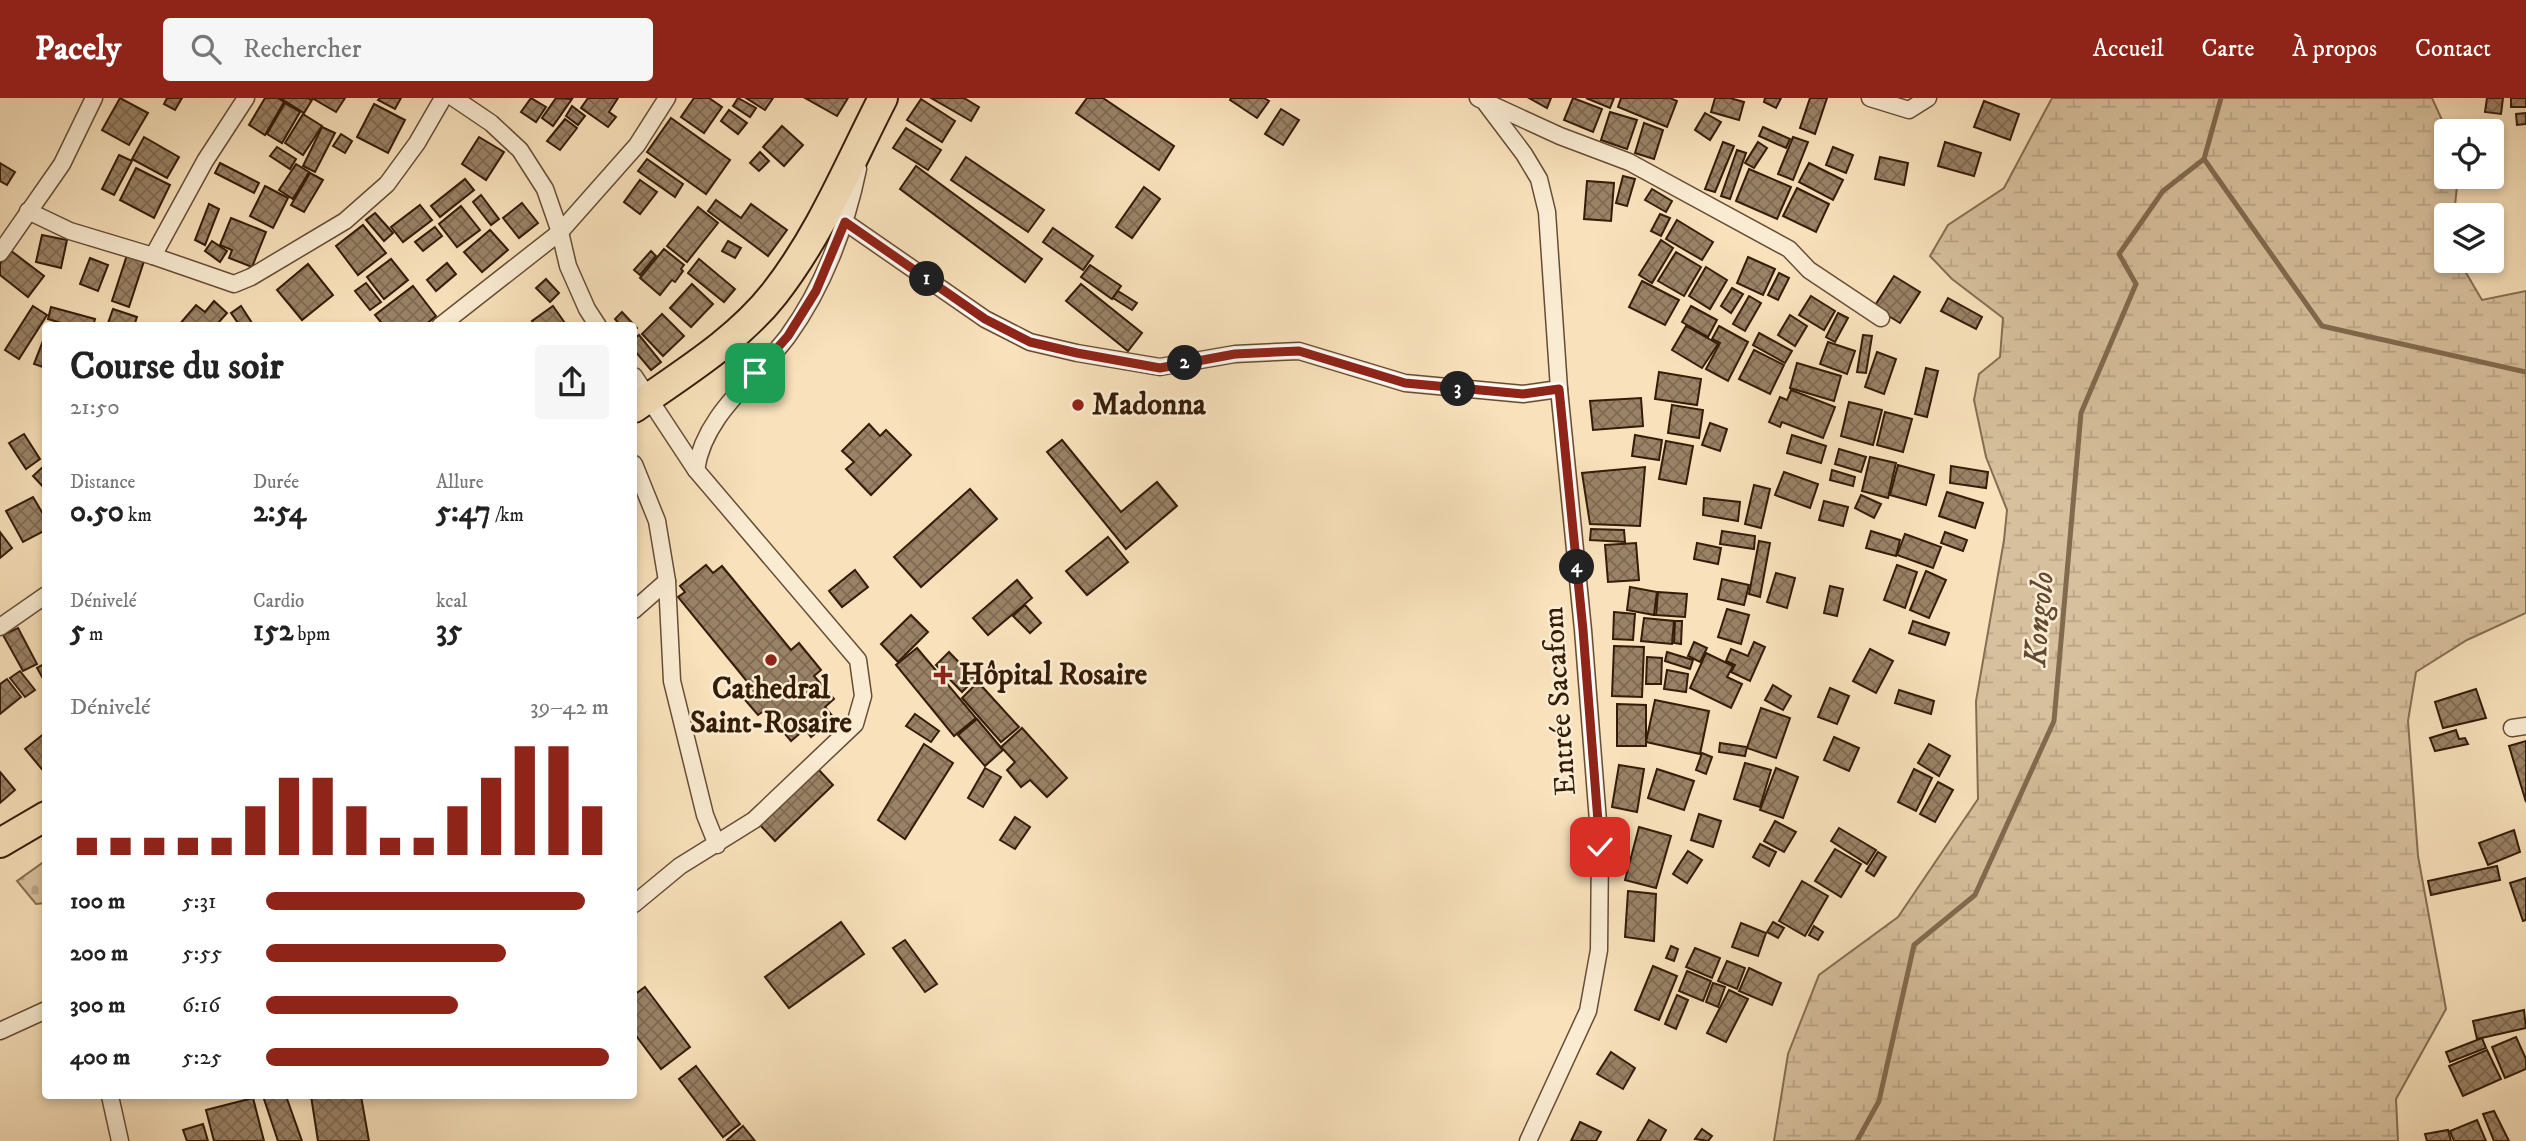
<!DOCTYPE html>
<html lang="fr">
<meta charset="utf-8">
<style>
body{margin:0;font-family:"IM FELL DW Pica",serif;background:#f6f6f6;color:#222;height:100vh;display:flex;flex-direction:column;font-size:26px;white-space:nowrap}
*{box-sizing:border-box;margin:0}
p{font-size:23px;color:#767676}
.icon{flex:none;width:38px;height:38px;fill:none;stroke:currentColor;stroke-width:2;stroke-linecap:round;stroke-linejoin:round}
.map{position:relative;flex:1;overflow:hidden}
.details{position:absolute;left:42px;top:224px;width:595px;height:777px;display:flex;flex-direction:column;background:#fff;border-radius:7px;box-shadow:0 4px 10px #0003}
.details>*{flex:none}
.controls{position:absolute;left:2434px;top:21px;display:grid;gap:14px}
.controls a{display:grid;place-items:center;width:70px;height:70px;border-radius:7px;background:#fff;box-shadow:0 4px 10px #0003;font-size:35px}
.pin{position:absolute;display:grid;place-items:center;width:60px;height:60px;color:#fff;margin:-30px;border-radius:14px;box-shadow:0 4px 10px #0006}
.km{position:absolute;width:35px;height:35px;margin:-18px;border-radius:50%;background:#222;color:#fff;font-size:19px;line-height:35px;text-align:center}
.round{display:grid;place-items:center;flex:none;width:74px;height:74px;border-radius:7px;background:#f6f6f6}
.overview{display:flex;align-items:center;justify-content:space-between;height:119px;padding:0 28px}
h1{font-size:38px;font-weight:700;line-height:52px}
.stats{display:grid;grid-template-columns:repeat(3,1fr);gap:10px;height:119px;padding:7px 28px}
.stats div{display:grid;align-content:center}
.stats b{font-size:30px;font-weight:700}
.stats small{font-size:19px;font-weight:400}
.stats p{font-size:19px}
.chart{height:196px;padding:14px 28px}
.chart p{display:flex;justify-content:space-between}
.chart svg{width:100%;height:126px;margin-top:7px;stroke:#8f2418;stroke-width:6}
ul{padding:0 28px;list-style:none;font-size:23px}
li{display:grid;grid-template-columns:112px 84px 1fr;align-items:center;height:52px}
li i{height:18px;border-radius:9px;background:#8f2418}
header{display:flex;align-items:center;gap:42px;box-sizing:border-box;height:98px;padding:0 35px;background:#8f2418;color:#fff}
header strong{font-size:33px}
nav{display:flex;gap:38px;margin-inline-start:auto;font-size:24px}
.search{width:490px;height:63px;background:#f6f6f6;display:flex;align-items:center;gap:18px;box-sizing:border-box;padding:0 24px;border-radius:7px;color:#767676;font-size:26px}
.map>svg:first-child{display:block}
.wetland{fill:url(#wetland-marsh);stroke:#866e53;stroke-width:2}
.cemetery{fill:url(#cemetery-stones);stroke:#866e53;stroke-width:2}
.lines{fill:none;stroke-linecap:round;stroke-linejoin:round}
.stream{stroke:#826a4f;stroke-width:5}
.building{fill:url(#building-cross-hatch);stroke:#351c09;stroke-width:2}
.minor-casing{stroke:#664d36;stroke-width:19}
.trunk-casing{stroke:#351c09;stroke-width:32}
.minor{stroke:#faecd3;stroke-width:16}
.trunk{stroke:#f8e1bb;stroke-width:28}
.route-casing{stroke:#fff;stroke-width:14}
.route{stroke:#8f2418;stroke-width:9}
.poi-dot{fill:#8f2418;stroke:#faecd3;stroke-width:2.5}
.labels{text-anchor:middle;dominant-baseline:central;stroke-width:5;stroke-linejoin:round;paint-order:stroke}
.poi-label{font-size:30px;font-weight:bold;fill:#351c09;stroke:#faecd3;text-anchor:start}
.street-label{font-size:30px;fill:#351c09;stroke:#faecd3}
.water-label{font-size:32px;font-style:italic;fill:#624a32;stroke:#faecd3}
</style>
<header>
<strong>Pacely</strong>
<div class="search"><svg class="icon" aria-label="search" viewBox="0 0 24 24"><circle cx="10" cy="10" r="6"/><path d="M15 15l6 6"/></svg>Rechercher</div>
<nav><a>Accueil</a><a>Carte</a><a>À propos</a><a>Contact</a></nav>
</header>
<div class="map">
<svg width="2526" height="1043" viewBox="0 0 2526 1043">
<defs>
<pattern id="wetland-marsh" width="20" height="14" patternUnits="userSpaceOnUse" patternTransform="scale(1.75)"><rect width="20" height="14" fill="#d7c09d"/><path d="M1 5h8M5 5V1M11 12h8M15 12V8" fill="none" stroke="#b9a486"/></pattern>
<pattern id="cemetery-stones" width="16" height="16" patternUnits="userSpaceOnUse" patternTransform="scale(1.75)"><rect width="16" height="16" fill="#d7c09d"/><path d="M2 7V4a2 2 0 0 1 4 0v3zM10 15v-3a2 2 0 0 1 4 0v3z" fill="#b9a486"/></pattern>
<pattern id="building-cross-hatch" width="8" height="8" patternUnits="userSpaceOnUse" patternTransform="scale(1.75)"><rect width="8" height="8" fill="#9a8266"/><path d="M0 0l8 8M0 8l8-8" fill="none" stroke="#7e6a52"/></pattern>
</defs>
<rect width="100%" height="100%" fill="#f8e1bb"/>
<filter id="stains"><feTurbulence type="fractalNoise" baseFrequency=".00286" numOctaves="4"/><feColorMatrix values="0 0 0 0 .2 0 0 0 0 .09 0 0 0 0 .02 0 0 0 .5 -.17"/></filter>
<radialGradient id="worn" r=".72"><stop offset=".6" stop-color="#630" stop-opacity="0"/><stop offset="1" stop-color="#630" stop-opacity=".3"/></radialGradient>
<polygon class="wetland" points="2052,0 2432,0 2447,33 2446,79 2455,79 2457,88 2454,117 2446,117 2446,163 2459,163 2482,202 2526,193 2526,515 2467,542 2416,574 2408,623 2418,758 2446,911 2396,1001 2398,1043 1774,1043 1788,956 1819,877 1898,819 1978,701 1976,603 2004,442 2007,412 1986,359 1974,302 1979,276 2000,259 2003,220 1952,181 1930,158 1948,127 2004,90"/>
<polygon class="cemetery" points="45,763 45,805 36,806 17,783"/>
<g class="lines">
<g class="stream">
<polyline points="2204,61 2322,228 2526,274"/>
<polyline points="1857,1043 1879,1003 1914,847 1975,797 2054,623 2081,315 2136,186 2119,156 2163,93 2204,61 2221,0"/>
</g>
</g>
<g class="building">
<polygon points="120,0 148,15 129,47 102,32"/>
<polygon points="167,0 182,0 175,12 164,6"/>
<polygon points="265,0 278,0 284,4 265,37 249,27"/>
<polygon points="280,0 308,0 312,2 304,15"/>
<polygon points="312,0 345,0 336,14"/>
<polygon points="380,0 401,0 395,11 378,2"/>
<polygon points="531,0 546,9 536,24 521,14"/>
<polygon points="556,0 572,1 553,28 542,20"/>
<polygon points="588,0 618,0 609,14 616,19 608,29 581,10"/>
<polygon points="694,0 709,0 722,9 704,35 681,19"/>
<polygon points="738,0 756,10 750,19 733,8"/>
<polygon points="746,0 773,0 765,12"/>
<polygon points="805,0 848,0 837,18"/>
<polygon points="931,0 964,0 979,9 971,23"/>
<polygon points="1087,0 1103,0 1174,48 1159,72 1076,15"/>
<polygon points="1231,0 1264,0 1269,3 1257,20 1230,2"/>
<polygon points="1529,0 1551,0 1547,10"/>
<polygon points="1573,0 1602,11 1593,34 1564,22"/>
<polygon points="1586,0 1614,0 1610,10"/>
<polygon points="1621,0 1670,0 1677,3 1667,29 1618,9"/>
<polygon points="1715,0 1730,0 1744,4 1739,22 1711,14"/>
<polygon points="1765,0 1781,0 1776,10 1764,4"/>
<polygon points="1810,0 1827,0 1815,36 1800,30"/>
<polygon points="2487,0 2503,0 2501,16 2485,14"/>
<rect x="2511" y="0" width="15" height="9"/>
<polygon points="921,1 955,23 942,44 907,22"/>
<polygon points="1984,3 2019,16 2010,42 1974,29"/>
<polygon points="285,5 300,14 282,45 267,36"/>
<polygon points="374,6 405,22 388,55 357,39"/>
<polygon points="572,8 585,18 578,27 566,18"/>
<polygon points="1281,11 1299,22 1283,47 1265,36"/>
<polygon points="729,12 747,25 738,36 721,23"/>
<polygon points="1610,14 1637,22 1627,51 1601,42"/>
<polygon points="1705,15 1721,24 1710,42 1695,32"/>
<polygon points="2526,15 2526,26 2517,27 2516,16"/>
<polygon points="303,16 322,28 303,57 285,45"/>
<polygon points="671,20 730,62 706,96 647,54"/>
<polygon points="565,21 577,30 560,52 547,43"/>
<polygon points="1644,25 1663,32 1654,61 1635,55"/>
<polygon points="782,28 803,47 784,68 763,49"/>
<polygon points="322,29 335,35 315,74 303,68"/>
<polygon points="1763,29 1790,41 1786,50 1759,38"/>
<polygon points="906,30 941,52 928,72 893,50"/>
<polygon points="341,36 352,43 345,55 333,48"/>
<polygon points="144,39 179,59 167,80 132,61"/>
<polygon points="479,39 504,54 486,82 462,66"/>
<polygon points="1793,39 1808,44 1793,82 1778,76"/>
<polygon points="1723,44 1734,48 1715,94 1705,91"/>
<polygon points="1758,44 1767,50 1754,70 1745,65"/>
<polygon points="1945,44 1981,55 1974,78 1938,68"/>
<polygon points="277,49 296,61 290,71 270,58"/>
<polygon points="1833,49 1853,57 1846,75 1826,67"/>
<polygon points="1737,52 1746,55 1730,101 1721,98"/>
<polygon points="760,54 769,63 759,73 750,65"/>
<polygon points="119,57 132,63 114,97 102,91"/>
<polygon points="966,59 1044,112 1028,134 951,82"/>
<polygon points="1880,59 1908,65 1904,87 1875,81"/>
<polygon points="647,61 683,86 675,99 638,73"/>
<polygon points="0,65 15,74 7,87 0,83"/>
<polygon points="220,65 259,85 254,95 215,75"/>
<polygon points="1809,65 1843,82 1833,102 1799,84"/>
<polygon points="296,66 309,74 293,101 279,92"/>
<polygon points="916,68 1042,161 1025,184 900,91"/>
<polygon points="136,70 170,87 154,120 120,102"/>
<polygon points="1749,71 1791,89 1777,121 1736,103"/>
<polygon points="310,75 323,82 304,114 291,107"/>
<polygon points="1623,78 1635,81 1627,108 1616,105"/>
<polygon points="465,81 474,92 440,119 431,108"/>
<polygon points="640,82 657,94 640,116 624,104"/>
<polygon points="1587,83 1614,85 1611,123 1584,121"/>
<polygon points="265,88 288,100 273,130 250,118"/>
<polygon points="1144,89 1160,101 1132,140 1116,129"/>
<polygon points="1797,90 1829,106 1816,134 1783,118"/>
<polygon points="1652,91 1672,103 1666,114 1645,102"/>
<polygon points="481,97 499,121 491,127 473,104"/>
<polygon points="716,102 741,120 751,106 787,132 768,158 708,113"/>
<polygon points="522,105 538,125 519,140 503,120"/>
<polygon points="209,106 219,111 205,147 195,142"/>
<polygon points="420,107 432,122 403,144 391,129"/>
<polygon points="461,108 480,132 457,149 439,126"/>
<polygon points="698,109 718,125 687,164 667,148"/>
<polygon points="375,115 393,135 384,143 366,122"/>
<polygon points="1660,116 1670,120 1661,138 1651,133"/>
<polygon points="231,120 266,134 252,169 229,160 232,152 220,147"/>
<polygon points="1677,122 1713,144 1702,162 1666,141"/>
<polygon points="363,127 386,155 358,177 336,148"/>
<polygon points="435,129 442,138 423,153 415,144"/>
<polygon points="1053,130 1093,158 1083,172 1043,144"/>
<polygon points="490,132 508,152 482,174 464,154"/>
<polygon points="42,137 67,142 61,170 36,164"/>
<polygon points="1661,142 1673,150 1652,185 1639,177"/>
<polygon points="212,143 227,153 220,164 205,153"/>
<polygon points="728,143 741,150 735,160 722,153"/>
<polygon points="664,151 684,167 681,171 683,173 675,184 672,182 660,197 640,180"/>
<polygon points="10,152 44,178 28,199 0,177 0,166"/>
<polygon points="651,153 656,158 640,177 634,172"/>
<polygon points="1676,154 1701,169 1684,198 1658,183"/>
<polygon points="127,157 144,163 129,209 112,203"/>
<polygon points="1748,159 1775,171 1763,197 1737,185"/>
<polygon points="90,160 108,167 98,193 80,186"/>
<polygon points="391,161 408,182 384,201 367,179"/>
<polygon points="699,161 735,191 724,204 688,175"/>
<polygon points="447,165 456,176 436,193 427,182"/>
<polygon points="308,166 333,197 302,222 277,192"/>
<polygon points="1090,167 1121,188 1112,201 1081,179"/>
<polygon points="1706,169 1727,182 1710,211 1689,198"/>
<polygon points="1779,175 1789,180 1778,202 1768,197"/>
<polygon points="1894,178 1920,194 1900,225 1874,209"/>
<polygon points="546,181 559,195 550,204 536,190"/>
<polygon points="1642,183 1679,202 1665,227 1629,209"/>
<polygon points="366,185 381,204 370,212 355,193"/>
<polygon points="692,186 713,206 691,229 670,210"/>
<polygon points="1081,186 1142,235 1128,253 1066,203"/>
<polygon points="413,188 436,218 424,228 384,228 375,217"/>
<polygon points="1732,190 1743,196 1731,215 1721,208"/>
<polygon points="1118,193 1137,205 1132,212 1113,200"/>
<polygon points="1749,198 1761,205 1745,233 1733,226"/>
<polygon points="1811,198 1835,213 1824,232 1799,217"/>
<polygon points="1948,200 1982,219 1976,231 1941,213"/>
<polygon points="214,203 227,215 218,225 220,228 178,228 196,207 205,214"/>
<polygon points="33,208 47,217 19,261 5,252"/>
<polygon points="241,208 254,228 240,228 231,215"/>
<polygon points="553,208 567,228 536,228 532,223"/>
<polygon points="1691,208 1717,222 1708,239 1682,224"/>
<polygon points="51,209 95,221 93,228 71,228 48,221"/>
<polygon points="113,211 137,219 134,228 107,228"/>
<polygon points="622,214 637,230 634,233 634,228 621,228 615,221"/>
<polygon points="1838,215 1848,220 1835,244 1826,239"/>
<polygon points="662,216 684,238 663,258 642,236"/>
<polygon points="1790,217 1807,228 1795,248 1778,237"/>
<polygon points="1686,228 1718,246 1702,270 1672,252"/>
<polygon points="1719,228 1748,244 1728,283 1706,271 1720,245 1712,241"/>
<polygon points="46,235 46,270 34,266"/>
<polygon points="1759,235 1792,253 1785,265 1753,247"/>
<polygon points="639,237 661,264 651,272 634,252 634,241"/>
<polygon points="1863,237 1872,238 1866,275 1857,274"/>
<polygon points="1828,244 1855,253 1847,276 1820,266"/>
<polygon points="1754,252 1784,267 1770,296 1739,281"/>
<polygon points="1877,254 1896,261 1884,296 1865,289"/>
<polygon points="1797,265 1841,278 1834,303 1790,290"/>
<polygon points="1926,270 1938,273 1927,319 1915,316"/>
<polygon points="1659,274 1701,281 1697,307 1655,301"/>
<polygon points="1791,292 1835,309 1823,340 1782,324 1780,329 1769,324 1780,299 1787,302"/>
<polygon points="1641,300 1643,328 1593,332 1590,303"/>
<polygon points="1849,304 1882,312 1873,347 1841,338"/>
<polygon points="1672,307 1703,312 1699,340 1668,335"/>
<polygon points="1885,314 1912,321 1903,354 1877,347"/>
<polygon points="1710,325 1727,331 1720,353 1702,347"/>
<polygon points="869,326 880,338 886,332 911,357 871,397 846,371 854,364 842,353"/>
<polygon points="24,336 40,361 26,371 9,345"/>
<polygon points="1635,337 1662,342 1659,362 1632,358"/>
<polygon points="1792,337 1826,348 1821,365 1787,355"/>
<polygon points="1062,342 1121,414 1157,384 1177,408 1126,451 1047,354"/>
<polygon points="1666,343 1693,348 1686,386 1659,381"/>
<polygon points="1839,351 1866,359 1861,374 1835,366"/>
<polygon points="1870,359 1896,365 1888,400 1862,393"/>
<polygon points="46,366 46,392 33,378"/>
<polygon points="1898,367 1934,377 1926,407 1890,397"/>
<polygon points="1951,368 1988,374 1986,390 1950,385"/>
<polygon points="1645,369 1640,428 1590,426 1582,375"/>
<polygon points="1832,372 1855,379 1853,388 1830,382"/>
<polygon points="1784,374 1818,386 1810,410 1775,397"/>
<polygon points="1754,387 1770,391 1761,430 1745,426"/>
<polygon points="970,391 997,421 921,489 894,459"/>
<polygon points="1947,394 1983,405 1975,430 1939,418"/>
<polygon points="1861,397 1881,406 1874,420 1855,410"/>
<polygon points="33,399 46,421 46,432 23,444 6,413"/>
<polygon points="1704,400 1740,404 1738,423 1703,417"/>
<polygon points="1824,403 1848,409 1843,428 1819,422"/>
<polygon points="1591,431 1624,432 1625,444 1590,442"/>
<polygon points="1722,433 1755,438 1754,451 1720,446"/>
<polygon points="1871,433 1900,442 1896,458 1866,450"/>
<polygon points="0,434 12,450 0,460"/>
<polygon points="1945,434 1967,442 1963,453 1941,445"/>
<polygon points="1905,436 1941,449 1933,470 1897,457"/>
<polygon points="1108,439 1128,464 1087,497 1066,473"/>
<polygon points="1759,443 1770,445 1760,499 1749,496"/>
<polygon points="1636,445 1639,482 1608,484 1605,447"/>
<polygon points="1697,445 1721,450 1718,466 1694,461"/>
<polygon points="706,467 713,475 722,468 791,552 799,545 821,572 814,578 834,601 825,609 834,620 811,639 805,631 791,643 765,612 758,617 740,596 750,587 678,499 685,494 680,488"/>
<polygon points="1897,467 1917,474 1905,510 1884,502"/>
<polygon points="855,472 868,489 842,509 829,493"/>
<polygon points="1926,473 1946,482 1929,520 1910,512"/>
<polygon points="1776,475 1795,480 1787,510 1767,504"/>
<polygon points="1722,481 1749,487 1744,507 1718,501"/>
<polygon points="1017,482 1032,500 988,537 973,520"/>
<polygon points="1830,488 1843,491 1837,518 1824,515"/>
<polygon points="1630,489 1657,494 1654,517 1627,512"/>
<polygon points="1658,494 1687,496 1685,519 1656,517"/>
<polygon points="1025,507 1041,525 1030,535 1013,518"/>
<polygon points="1727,511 1749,517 1741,546 1718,539"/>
<polygon points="1614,514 1635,516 1633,542 1613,541"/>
<polygon points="911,517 928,534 898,564 881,546"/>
<polygon points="1644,520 1674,523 1672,546 1641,543"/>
<polygon points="1675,523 1682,523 1681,546 1674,545"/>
<polygon points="1913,523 1949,535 1945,547 1909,535"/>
<polygon points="18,530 37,566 23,573 3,537"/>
<polygon points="1694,544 1707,550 1700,564 1688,558"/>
<polygon points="1754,544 1765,549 1750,583 1731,574 1735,567 1726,563 1731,551 1748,558"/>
<polygon points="1614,548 1644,549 1642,599 1612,598"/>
<polygon points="917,550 976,620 954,638 896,567"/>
<polygon points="1870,551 1893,563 1876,595 1853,583"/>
<polygon points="949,554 975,581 962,594 936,567"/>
<polygon points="1667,554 1693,562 1690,571 1665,563"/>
<polygon points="1706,555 1733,568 1727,579 1742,586 1731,610 1690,590"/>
<polygon points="1647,559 1662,560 1661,586 1646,586"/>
<polygon points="46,565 46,586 37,570"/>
<polygon points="1667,572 1688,576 1686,594 1664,591"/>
<polygon points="20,573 35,592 25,599 10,580"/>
<polygon points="7,581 21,599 0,616 0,586"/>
<polygon points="978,584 1019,629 1001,644 962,600"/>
<polygon points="1773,587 1791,598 1783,612 1765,602"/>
<polygon points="1830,590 1849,598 1837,626 1818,619"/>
<polygon points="2476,591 2486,620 2443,630 2435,604"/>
<polygon points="1899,592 1934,603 1931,616 1895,605"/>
<polygon points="1655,602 1709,613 1700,656 1646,644"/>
<polygon points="1617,606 1646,607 1646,648 1617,648"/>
<polygon points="1761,610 1790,620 1776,660 1747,650"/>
<polygon points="915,616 939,633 931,644 906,628"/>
<polygon points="977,621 1003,652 985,668 958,637"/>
<polygon points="1022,630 1067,680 1047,699 1030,682 1021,689 1007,672 1015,664 1001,649"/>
<polygon points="2456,632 2459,641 2465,640 2468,646 2435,653 2430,640"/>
<polygon points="46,634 46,676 25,651"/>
<polygon points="1834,639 1859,650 1849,673 1824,662"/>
<polygon points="2526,643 2526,704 2509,648"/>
<polygon points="1720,645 1747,649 1745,658 1719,654"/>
<polygon points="924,646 953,665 905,741 878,722"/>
<polygon points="1929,646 1950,658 1939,678 1918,665"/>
<polygon points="1702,655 1712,659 1706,676 1696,672"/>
<polygon points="1745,665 1771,672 1760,709 1734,701"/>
<polygon points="1619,667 1644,671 1637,714 1612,709"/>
<polygon points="985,670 1001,679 983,709 968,700"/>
<polygon points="1776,670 1798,679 1783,720 1760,712"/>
<polygon points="818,671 833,687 775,743 760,727"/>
<polygon points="1657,671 1694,683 1684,712 1648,700"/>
<polygon points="1914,671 1932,680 1916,713 1898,704"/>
<polygon points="0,674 15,692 0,705"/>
<polygon points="1938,684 1953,692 1935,724 1920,716"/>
<polygon points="1699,716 1721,723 1713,749 1691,742"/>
<polygon points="1015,719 1030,729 1015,751 1000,742"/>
<polygon points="1775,723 1796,734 1784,754 1764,743"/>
<polygon points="1639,729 1671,738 1656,790 1625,782"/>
<polygon points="1839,730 1876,752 1867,766 1831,743"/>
<polygon points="2514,732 2520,754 2488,767 2479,745"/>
<polygon points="1760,746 1776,754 1769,768 1753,759"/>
<polygon points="1835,751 1861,766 1841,799 1815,783"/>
<polygon points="1688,753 1702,762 1687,785 1673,776"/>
<polygon points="1878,754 1886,759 1874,778 1866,773"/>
<polygon points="2497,768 2500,782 2431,797 2428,783"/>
<polygon points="2526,780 2526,822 2523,823 2510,785"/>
<polygon points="1802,783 1828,798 1805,838 1779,823"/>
<polygon points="1628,793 1656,796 1654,843 1625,839"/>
<polygon points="841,824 864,856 789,910 765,879"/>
<polygon points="1773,824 1784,830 1778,840 1767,834"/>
<polygon points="1741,825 1766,835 1758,858 1732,849"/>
<polygon points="1814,828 1823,834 1818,842 1809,837"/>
<polygon points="905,842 937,886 925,894 893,850"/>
<polygon points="1671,848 1678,851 1674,863 1666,860"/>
<polygon points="1695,850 1720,860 1712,880 1686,869"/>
<polygon points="1727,863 1745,870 1737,891 1718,883"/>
<polygon points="1653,868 1677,878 1659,922 1635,912"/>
<polygon points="1749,870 1781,885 1772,907 1739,893"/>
<polygon points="1687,873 1711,883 1703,903 1679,893"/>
<polygon points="1713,885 1725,889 1718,909 1706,904"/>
<polygon points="645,889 690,949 661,971 634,935 634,897"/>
<polygon points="1729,892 1748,901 1726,944 1707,935"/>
<polygon points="1677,897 1688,902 1676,931 1665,926"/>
<polygon points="2524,912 2526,930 2477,941 2473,923"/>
<polygon points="2516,939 2526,961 2526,971 2505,980 2492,949"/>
<polygon points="2482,940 2486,950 2450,964 2446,954"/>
<polygon points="2487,952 2501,981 2463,998 2449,968"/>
<polygon points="1611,954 1635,970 1623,991 1597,976"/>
<polygon points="696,968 740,1026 723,1039 679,981"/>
<polygon points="263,998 286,998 302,1043 278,1043"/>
<polygon points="311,998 361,998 369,1043 318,1043"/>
<polygon points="253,1000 264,1043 214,1043 206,1012"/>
<polygon points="2494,1013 2509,1043 2494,1043 2483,1016"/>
<polygon points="1649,1022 1666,1032 1660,1043 1637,1043"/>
<polygon points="2477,1022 2486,1043 2454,1043 2450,1033"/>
<polygon points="1580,1024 1601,1034 1596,1043 1571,1043"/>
<polygon points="203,1026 208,1043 187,1043 183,1032"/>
<polygon points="743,1028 755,1043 728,1043 727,1042"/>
<polygon points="1702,1031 1712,1038 1708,1043 1695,1041"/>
<polygon points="2448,1032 2451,1043 2427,1043 2425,1036"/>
</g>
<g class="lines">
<g class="minor-casing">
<g id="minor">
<polyline points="454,0 491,25 520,52 545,91 560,134 568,168 587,211 598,228"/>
<polyline points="1478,0 1484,3 1524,56 1539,81 1547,114 1559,291 1583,532 1600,749 1599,852 1588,913 1528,1043"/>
<polyline points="1870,0 1909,12 1928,0"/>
<polyline points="1486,4 1560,38 1629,64 1789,151 1809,172 1881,220"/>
<polyline points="28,113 70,133 153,158 234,186 251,179 345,123 387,86 417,45 443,0"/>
<polyline points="845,124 985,221 1030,244 1077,255 1160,269 1235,256 1299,253 1405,285 1523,296 1559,291"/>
<polyline points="0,155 62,66 94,0"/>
<polyline points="153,158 205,63 246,0"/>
<polyline points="440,228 560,134 637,47 667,0"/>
<polyline points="634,278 696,372 858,562 863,598 855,626 754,722 680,768 634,806"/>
<polyline points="634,366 657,423 667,483 672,583 705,717 717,747"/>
<path d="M696,372C704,316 756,281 788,238C823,190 846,129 858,71"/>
<polyline points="634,512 667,483"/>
<polyline points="0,529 46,497"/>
<polyline points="2512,630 2526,628"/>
<polyline points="0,933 46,912"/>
<polyline points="110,998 120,1043"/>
</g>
</g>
<g class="trunk-casing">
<g id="trunk">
<path d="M634,310C682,276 737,243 774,196C821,136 849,66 883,0"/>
<polyline points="0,745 46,718"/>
</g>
</g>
<use href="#minor" class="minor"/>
<use href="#trunk" class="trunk"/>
</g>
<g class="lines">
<g class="route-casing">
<polyline id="route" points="755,275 788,238 816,193 845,124 985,221 1030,244 1077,255 1160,270 1235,256 1299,253 1405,285 1523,296 1559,291 1583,532 1600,749"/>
</g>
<use href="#route" class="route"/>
</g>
<g class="poi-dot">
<circle cx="1078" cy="307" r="7"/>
<circle cx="771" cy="562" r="7"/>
<path d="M939.5 566.5h7v7h7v7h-7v7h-7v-7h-7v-7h7z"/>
</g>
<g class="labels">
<g class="poi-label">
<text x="1092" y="307">Madonna</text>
<text x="959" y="577">Hôpital Rosaire</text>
<text x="771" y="591" text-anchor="middle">Cathedral<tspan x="771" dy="34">Saint-Rosaire</tspan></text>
</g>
<g class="street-label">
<text transform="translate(1560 603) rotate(-94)">Entrée Sacafom</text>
</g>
<g class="water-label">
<text transform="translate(2040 521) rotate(-85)">Kongolo</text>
</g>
</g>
<rect width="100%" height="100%" filter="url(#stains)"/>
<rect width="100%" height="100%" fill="url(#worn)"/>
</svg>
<div class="controls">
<a><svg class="icon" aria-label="locate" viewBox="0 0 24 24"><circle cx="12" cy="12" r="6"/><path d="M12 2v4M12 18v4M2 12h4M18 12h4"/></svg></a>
<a><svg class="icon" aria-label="layers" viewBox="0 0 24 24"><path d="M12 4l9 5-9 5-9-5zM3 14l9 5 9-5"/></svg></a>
</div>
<div class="pin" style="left:755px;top:275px;background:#1e9e55"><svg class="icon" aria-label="arrive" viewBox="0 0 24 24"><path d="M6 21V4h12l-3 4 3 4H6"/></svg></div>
<div class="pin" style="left:1600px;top:749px;background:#d93025"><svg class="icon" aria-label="check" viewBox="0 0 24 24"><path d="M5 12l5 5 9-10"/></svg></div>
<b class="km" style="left:927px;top:181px">1</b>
<b class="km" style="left:1185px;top:265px">2</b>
<b class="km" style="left:1458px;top:291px">3</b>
<b class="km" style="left:1577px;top:469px">4</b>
<section class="details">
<div class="overview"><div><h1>Course du soir</h1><p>21:50</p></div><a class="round"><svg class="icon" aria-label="share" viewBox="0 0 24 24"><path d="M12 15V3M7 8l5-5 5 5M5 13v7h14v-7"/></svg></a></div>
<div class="stats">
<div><p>Distance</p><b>0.50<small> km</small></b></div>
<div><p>Durée</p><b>2:54</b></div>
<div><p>Allure</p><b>5:47<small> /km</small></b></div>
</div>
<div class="stats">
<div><p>Dénivelé</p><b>5<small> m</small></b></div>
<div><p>Cardio</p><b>152<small> bpm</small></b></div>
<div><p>kcal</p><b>35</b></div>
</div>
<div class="chart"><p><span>Dénivelé</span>39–42 m</p>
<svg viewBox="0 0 160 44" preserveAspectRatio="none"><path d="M5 44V38M15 44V38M25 44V38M35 44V38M45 44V38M55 44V27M65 44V17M75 44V17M85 44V27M95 44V38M105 44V38M115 44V27M125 44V17M135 44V6M145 44V6M155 44V27"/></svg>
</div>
<ul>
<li><b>100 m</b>5:31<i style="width:93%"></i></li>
<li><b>200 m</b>5:55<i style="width:70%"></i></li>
<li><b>300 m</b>6:16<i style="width:56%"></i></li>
<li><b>400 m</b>5:25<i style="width:100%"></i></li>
</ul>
</section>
</div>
